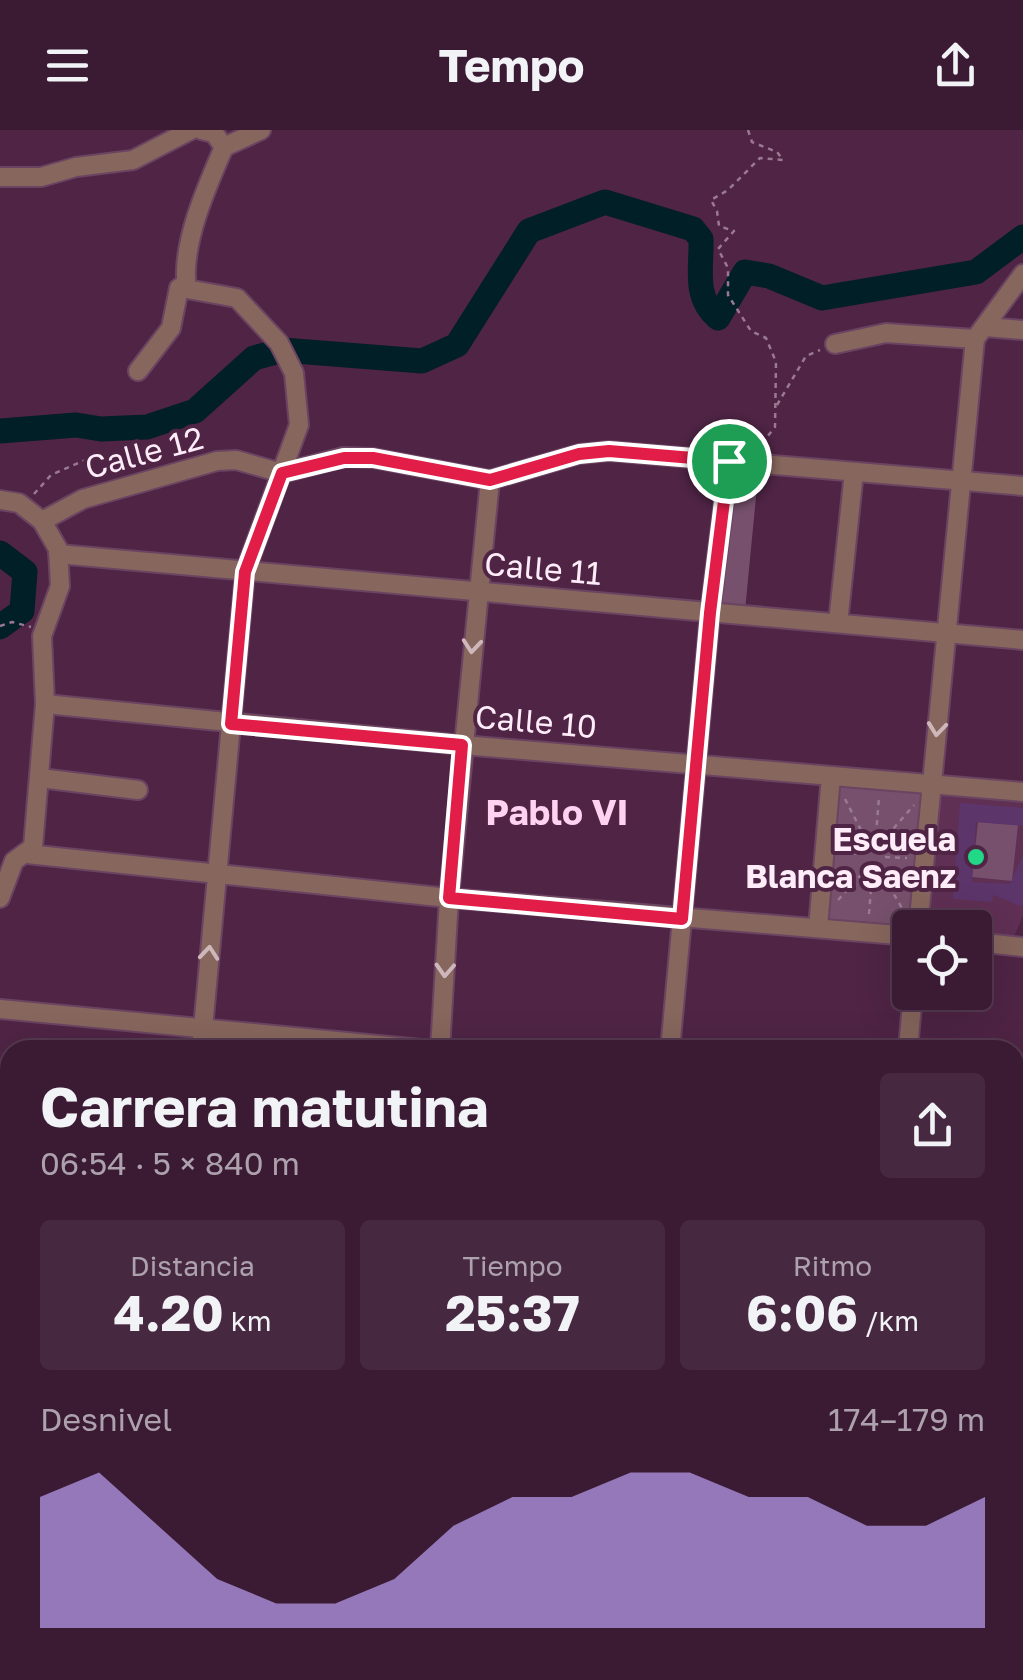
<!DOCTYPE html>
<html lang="es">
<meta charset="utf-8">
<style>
body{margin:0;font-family:"Golos Text",sans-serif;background:#462840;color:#f1f3f6;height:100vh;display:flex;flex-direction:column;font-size:38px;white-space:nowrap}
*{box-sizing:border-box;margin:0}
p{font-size:32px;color:#aca1ac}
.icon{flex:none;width:55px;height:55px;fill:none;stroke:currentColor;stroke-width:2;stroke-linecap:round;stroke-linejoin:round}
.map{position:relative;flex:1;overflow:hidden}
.details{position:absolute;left:0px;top:910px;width:1025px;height:640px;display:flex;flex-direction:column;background:#3b1b34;border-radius:30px 30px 0 0;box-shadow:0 10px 40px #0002,0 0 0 2px #54394f}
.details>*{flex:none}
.buttons{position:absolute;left:892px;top:780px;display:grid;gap:20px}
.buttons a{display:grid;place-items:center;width:100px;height:100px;border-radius:10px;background:#3b1b34;box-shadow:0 10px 40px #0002,0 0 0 2px #54394f;font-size:50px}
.pin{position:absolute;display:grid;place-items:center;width:85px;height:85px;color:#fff;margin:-42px;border:5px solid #fff;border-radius:50%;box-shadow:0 2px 10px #0007}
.round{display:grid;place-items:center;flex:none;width:105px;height:105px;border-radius:10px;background:#462840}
.overview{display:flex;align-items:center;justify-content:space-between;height:170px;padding:0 40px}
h1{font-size:55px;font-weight:700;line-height:75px}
.metrics{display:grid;grid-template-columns:repeat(3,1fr);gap:15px;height:170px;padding:10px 40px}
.metrics div{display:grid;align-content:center;border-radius:10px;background:#462840;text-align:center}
.metrics b{font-size:50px;font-weight:700}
.metrics small{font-size:28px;font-weight:400}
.metrics p{font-size:28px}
.chart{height:280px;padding:20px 40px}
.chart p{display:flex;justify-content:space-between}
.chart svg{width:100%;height:180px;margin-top:10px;fill:#bca0f2;opacity:.7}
header{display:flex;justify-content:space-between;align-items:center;height:130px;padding:0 40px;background:#3b1b34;font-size:45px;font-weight:700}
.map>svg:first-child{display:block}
.built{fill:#5f2f54}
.green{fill:#76506c}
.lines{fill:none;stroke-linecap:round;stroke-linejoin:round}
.river{stroke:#001f27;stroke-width:25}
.building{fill:#5c356a}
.minor-casing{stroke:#6b4462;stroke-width:22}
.primary-casing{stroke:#6b4462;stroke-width:30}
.path{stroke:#9a7a92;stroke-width:2.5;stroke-dasharray:5 5;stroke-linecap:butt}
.minor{stroke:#86665d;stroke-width:18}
.primary{stroke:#d59481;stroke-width:25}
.oneway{stroke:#ceb7bb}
.route-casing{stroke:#fff;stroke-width:20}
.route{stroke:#e11d48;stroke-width:12}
.poi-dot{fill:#21d887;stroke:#4f2445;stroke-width:4}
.labels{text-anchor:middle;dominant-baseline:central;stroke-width:8;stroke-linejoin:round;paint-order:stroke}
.street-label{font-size:32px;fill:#feedf9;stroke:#4f2445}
.poi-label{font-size:32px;font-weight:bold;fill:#feedf9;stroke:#4f2445;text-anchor:end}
.neighbourhood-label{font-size:35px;font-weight:bold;fill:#ffd2f2;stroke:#4f2445}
</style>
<header><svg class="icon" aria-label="menu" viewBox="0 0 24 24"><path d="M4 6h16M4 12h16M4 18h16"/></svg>Tempo<svg class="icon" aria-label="share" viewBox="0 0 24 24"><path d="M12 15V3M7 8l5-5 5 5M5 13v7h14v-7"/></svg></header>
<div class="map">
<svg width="1023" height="1550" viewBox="0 0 1023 1550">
<rect width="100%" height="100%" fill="#4f2445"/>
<polygon class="built" points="936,660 1023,668 1023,786 1011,813 975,809 975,798 923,798"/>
<g class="green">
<polygon points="732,335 759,336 745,481 717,479"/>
<polygon points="835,650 925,657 911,797 822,793"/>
<polygon points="978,692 1018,695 1012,751 972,747"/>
</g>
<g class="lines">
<g class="river">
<path d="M0,301L76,295L101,299L147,297L195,281L254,228L283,220L422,231L457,215L529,101L605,72L693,99L701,109C702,138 693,167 718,188L745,142L769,146L822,168L976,142L1023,107"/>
<polyline points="0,423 25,442 22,481 0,497"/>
</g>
</g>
<polygon class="building" points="960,673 1023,678 1023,696 976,692 972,752 1010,754 1023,725 1023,777 993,765 992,772 953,769"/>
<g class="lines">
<g class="minor-casing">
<g id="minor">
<polyline points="201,0 214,3 224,17"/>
<polyline points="0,47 41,47 76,37 133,30 191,0"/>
<polyline points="985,197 1023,200"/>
<polyline points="975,209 1023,144"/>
<polyline points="835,214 886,203 975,209"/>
<polyline points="138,241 171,198 179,158 186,154"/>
<polyline points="0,370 19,373 42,391 83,369 217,331 236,330 282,343 344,327 373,328 490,350 579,324 609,321 1023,356"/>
<polyline points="58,424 1023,510"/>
<polyline points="838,493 854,342"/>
<polyline points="45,574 463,615 1023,662"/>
<polyline points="40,648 138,660"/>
<polyline points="27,724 449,768 910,806"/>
<polyline points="0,768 14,731 33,717 45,574 42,506 60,456 58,419 42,391"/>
<polyline points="818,798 831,646"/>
<polyline points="918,798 975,209"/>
<polyline points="975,812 1023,817"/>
<polyline points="0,879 431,920"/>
<path d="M201,920L245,442L299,295L294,243L279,213L237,168L187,159C180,116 207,56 224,17L261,0"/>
<polyline points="440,920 449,768 490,350"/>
<polyline points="670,920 710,483 729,331"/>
<polyline points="908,920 913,862"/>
<polyline points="1015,975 1023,976"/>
<polyline points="0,1034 10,1035"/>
<polyline points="0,1050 10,1050"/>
<polyline points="1015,1124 1023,1125"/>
<polyline points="1015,1141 1023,1142"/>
<polyline points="0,1277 10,1278"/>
<polyline points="1015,1373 1023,1374"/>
<polyline points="145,1550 146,1540"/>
<polyline points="377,1550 378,1540"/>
<polyline points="613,1550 614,1540"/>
<polyline points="848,1550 849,1540"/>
</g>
</g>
<g class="primary-casing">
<g id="primary">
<polyline points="0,1513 10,1514"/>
<polyline points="258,1540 353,1550"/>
</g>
</g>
<g class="path">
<polyline points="748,0 752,12 777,22 783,30 760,28 728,60 711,70 717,81 719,96 734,101 718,119 728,138 728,165 751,201 766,208 776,232 775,297 759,317"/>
<polyline points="777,275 806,226 820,220"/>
<polyline points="34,364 51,345 94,326"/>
<polyline points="0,496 12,492 31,497"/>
<polyline points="845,669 863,704"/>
<polyline points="876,705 879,667"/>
<polyline points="887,706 914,675"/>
<polyline points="842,722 862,724"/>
<polyline points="885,727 907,728"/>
<polyline points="884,747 903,780"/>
<polyline points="838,770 861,745"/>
<polyline points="869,784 872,746"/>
</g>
<use href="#minor" class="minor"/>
<use href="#primary" class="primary"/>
</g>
<defs><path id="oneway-chevron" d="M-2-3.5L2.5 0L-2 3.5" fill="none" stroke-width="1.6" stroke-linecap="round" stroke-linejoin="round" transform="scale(2.5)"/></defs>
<g class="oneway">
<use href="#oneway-chevron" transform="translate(472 516) rotate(95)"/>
<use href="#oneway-chevron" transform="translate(937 599) rotate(96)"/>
<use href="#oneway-chevron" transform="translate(209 823) rotate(-85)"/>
<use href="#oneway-chevron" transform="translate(445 840) rotate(93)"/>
</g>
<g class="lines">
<g class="route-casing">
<polygon id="route" points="609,321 729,331 710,483 682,789 449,768 462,615 231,594 245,442 282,343 344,328 373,328 490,350 579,324"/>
</g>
<use href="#route" class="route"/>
</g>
<circle class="poi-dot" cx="976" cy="727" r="10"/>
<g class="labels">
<g class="street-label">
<text transform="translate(144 322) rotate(-15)">Calle 12</text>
<text transform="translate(543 438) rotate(5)">Calle 11</text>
<text transform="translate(536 591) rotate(5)">Calle 10</text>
</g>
<g class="poi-label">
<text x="956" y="709">Escuela<tspan x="956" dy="37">Blanca Saenz</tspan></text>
</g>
<g class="neighbourhood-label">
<text x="557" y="682">Pablo VI</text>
</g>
</g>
</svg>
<div class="buttons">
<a><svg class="icon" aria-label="locate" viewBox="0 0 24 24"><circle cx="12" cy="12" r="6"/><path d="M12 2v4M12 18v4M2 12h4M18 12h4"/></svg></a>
</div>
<div class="pin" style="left:729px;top:331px;background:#1e9e55"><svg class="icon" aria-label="arrive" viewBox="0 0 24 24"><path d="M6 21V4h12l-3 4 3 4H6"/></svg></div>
<section class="details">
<div class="overview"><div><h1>Carrera matutina</h1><p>06:54 · 5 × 840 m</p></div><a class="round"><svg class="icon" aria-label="share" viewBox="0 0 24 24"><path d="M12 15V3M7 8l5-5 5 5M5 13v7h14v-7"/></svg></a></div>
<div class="metrics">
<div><p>Distancia</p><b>4.20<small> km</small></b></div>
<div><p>Tiempo</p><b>25:37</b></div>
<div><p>Ritmo</p><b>6:06<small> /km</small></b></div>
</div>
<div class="chart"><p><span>Desnivel</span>174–179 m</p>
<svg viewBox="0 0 160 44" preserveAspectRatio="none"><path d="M0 44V12L10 6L20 19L30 32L40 38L50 38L60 32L70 19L80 12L90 12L100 6L110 6L120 12L130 12L140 19L150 19L160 12V44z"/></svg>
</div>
</section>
</div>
